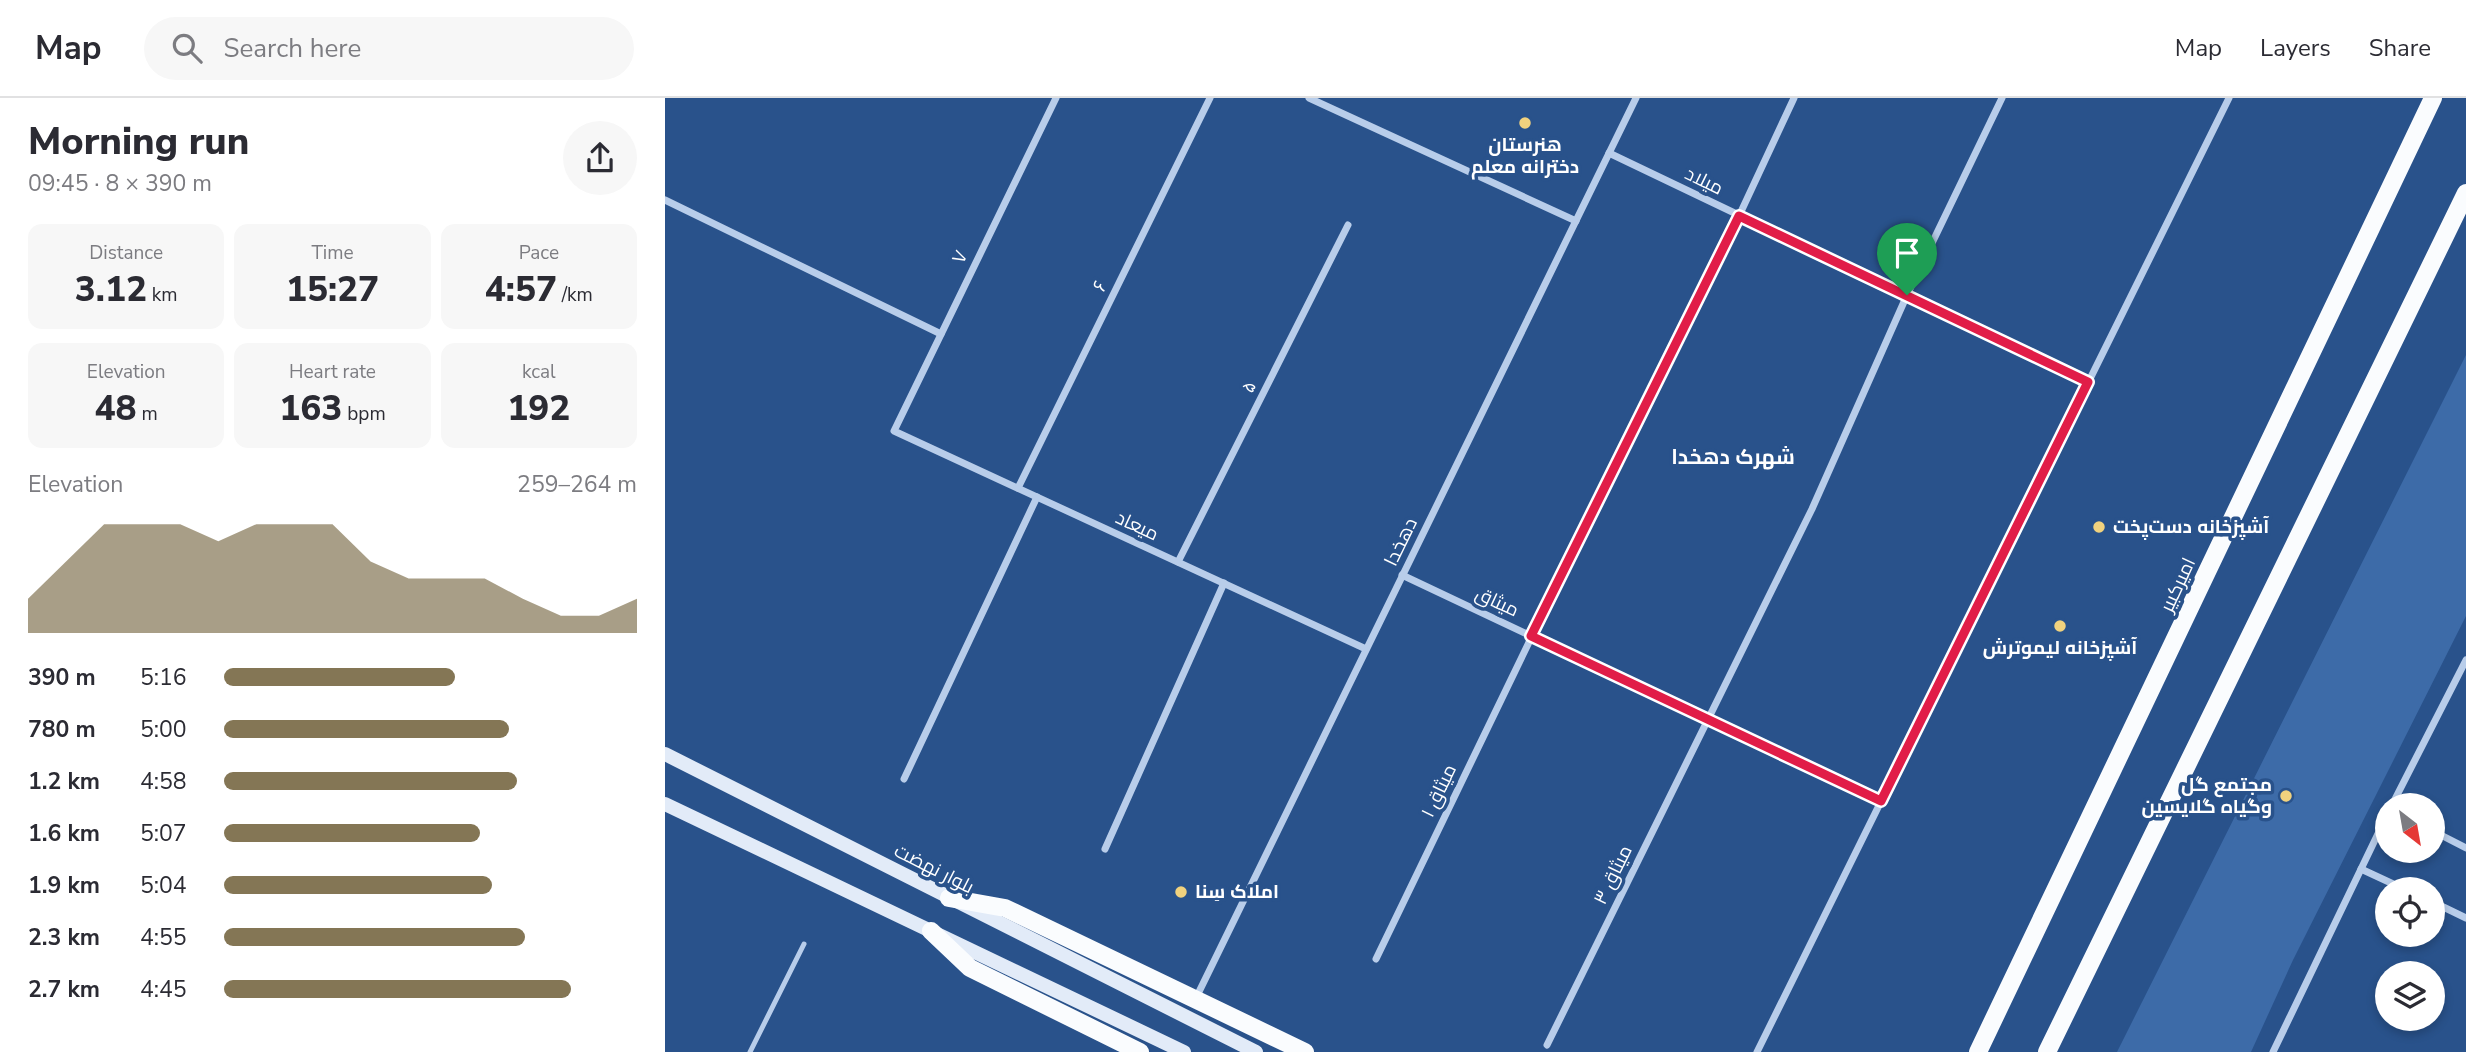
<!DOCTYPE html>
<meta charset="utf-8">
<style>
body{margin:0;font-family:"Nunito Sans",Cairo,sans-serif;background:#f7f7f7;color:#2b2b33;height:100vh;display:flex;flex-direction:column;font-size:26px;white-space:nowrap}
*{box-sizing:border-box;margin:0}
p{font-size:23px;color:#7c7c81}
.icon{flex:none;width:38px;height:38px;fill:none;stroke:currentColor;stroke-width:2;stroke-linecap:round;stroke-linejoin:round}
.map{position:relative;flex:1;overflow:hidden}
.sheet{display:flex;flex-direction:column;background:#fff;width:665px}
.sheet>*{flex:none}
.needle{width:46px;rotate:149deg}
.fabs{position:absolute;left:1710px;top:695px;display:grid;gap:14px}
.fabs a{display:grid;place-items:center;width:70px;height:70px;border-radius:50%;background:#fff;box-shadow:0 4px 10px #0003;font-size:35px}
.pin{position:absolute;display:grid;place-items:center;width:60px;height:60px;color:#fff;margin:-72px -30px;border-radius:50% 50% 50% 0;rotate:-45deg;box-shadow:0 0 7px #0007}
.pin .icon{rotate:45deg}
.round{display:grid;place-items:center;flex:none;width:74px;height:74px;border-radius:37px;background:#f7f7f7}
.headline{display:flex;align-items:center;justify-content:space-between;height:119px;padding:0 28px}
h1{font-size:38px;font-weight:800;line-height:52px}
.figures{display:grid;grid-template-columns:repeat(3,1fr);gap:10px;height:119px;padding:7px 28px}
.figures div{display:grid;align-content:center;border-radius:14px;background:#f7f7f7;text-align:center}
.figures b{font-size:35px;font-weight:800}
.figures small{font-size:19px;font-weight:400}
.figures p{font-size:19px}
.chart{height:196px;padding:14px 28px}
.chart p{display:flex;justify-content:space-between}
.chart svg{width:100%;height:126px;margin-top:7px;fill:#847655;opacity:.7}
ul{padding:0 28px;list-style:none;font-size:23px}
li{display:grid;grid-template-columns:112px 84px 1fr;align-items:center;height:52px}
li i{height:18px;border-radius:9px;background:#847655}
header{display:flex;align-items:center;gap:42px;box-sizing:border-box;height:98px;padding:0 35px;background:#fff;border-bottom:2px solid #e1e1e2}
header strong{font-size:33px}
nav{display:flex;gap:38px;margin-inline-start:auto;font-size:24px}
.search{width:490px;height:63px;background:#f7f7f7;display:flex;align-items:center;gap:18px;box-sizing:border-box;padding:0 24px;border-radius:38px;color:#7c7c81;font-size:26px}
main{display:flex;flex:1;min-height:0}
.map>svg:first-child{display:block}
.green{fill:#3d6ba8}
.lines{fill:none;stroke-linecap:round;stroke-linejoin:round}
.lane{stroke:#b8cdea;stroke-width:5}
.street{stroke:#b8cdea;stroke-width:7}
.secondary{stroke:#e2ebf8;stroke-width:14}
.primary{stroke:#fafcfe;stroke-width:18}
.route-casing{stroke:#fff;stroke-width:14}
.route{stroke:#e11d48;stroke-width:9}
.poi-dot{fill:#f1d27e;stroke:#29528b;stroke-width:2.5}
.labels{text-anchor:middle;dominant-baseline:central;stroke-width:7;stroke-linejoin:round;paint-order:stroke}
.poi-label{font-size:19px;font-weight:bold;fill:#fff;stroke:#29528b}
.street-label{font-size:19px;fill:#fff;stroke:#29528b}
.neighbourhood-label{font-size:21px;font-weight:bold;fill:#fff;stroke:#29528b}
</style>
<header>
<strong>Map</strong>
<div class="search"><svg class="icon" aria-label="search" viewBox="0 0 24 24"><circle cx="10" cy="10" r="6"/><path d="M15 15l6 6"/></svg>Search here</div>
<nav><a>Map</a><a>Layers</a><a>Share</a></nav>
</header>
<main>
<section class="sheet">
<div class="headline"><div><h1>Morning run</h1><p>09:45 · 8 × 390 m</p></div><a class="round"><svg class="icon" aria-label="share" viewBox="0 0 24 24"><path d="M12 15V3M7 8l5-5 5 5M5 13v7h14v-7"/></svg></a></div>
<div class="figures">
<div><p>Distance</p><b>3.12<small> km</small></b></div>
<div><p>Time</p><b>15:27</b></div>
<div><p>Pace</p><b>4:57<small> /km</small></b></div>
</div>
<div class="figures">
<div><p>Elevation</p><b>48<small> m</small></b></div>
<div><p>Heart rate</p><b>163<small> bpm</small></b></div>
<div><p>kcal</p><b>192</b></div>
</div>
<div class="chart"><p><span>Elevation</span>259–264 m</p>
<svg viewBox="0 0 160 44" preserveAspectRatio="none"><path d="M0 44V32L10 19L20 6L30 6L40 6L50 12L60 6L70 6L80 6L90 19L100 25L110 25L120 25L130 32L140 38L150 38L160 32V44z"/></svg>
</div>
<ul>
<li><b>390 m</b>5:16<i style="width:56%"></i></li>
<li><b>780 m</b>5:00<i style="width:69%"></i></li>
<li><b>1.2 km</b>4:58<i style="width:71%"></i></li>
<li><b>1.6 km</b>5:07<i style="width:62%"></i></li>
<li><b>1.9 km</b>5:04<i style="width:65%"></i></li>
<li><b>2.3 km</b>4:55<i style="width:73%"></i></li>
<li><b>2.7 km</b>4:45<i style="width:84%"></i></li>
</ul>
</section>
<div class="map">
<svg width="1801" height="954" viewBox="0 0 1801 954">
<rect width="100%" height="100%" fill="#29528b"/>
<polygon class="green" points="1801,257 1801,518 1628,862 1586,954 1452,954"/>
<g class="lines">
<polyline class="lane" points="85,954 139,846"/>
<g class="street">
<polyline points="391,0 229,333 701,551"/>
<polyline points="644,0 911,123"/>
<polyline points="944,55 1423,284"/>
<polyline points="0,102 276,236"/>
<polyline points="353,390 545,0"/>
<polyline points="513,464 683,127"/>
<polyline points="737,477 1216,703"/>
<polyline points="239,681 372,399"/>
<polyline points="1727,707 1801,562"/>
<polyline points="1768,733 1801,750"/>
<polyline points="440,751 559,485"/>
<polyline points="1696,771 1739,791"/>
<polyline points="1768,804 1801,820"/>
<polyline points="711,861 867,538 1074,118 1129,0"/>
<polyline points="530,902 971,0"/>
<polyline points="882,947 1147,411 1242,197 1337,0"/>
<polyline points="1092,954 1564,0"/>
<polyline points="1608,954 1722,717"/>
</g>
<g class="secondary">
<polyline points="0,656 591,954"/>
<polyline points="0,706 519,954"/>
</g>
<g class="primary">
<polyline points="284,800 340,810 640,954"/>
<polyline points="266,833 305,870 475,954"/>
<polyline points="1313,954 1768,0"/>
<polyline points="1382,954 1801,95"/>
</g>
</g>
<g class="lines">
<g class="route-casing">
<polygon id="route" points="1074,118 1423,284 1216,703 866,538"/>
</g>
<use href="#route" class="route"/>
</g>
<g class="poi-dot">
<circle cx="860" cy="25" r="7"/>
<circle cx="1434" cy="429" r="7"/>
<circle cx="1395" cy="528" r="7"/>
<circle cx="1621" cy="698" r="7"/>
<circle cx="516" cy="794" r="7"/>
</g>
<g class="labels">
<g class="poi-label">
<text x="860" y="47">هنرستان<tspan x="860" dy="22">دخترانه معلم</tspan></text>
<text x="1448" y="429" text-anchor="start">آشپزخانه دست‌پخت</text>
<text x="1395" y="550">آشپزخانه لیموترش</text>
<text x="1607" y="687" text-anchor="end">مجتمع گل<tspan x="1607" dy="22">وگیاه گلایسین</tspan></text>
<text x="530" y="794" text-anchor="start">املاک سِنا</text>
</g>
<g class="street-label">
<text transform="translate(1039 83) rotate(26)">میلاد</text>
<text transform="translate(295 159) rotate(-64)">۷</text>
<text transform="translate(435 188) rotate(-64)">۶</text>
<text transform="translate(584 289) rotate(-63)">۵</text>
<text transform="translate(472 428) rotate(25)">میعاد</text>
<text transform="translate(736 444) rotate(-64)">دهخدا</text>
<text transform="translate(1513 487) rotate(-65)">امیرکبیر</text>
<text transform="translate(832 504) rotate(25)">میثاق</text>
<text transform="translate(774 693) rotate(-64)">میثاق ۱</text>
<text transform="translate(269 771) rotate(27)">بلوار نهضت</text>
<text transform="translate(948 777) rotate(-64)">میثاق ۳</text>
</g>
<g class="neighbourhood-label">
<text x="1068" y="359">شهرک دهخدا</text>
</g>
</g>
</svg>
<div class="fabs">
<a><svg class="needle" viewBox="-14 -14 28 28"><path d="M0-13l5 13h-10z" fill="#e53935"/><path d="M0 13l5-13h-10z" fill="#7c7c81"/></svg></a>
<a><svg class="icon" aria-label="locate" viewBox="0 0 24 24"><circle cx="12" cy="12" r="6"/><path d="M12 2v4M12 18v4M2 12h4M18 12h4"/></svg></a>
<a><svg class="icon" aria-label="layers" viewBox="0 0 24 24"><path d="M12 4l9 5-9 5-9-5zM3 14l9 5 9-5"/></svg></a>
</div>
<div class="pin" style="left:1242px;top:197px;background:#1e9e55"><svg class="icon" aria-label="arrive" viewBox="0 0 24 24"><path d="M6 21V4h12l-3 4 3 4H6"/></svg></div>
</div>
</main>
